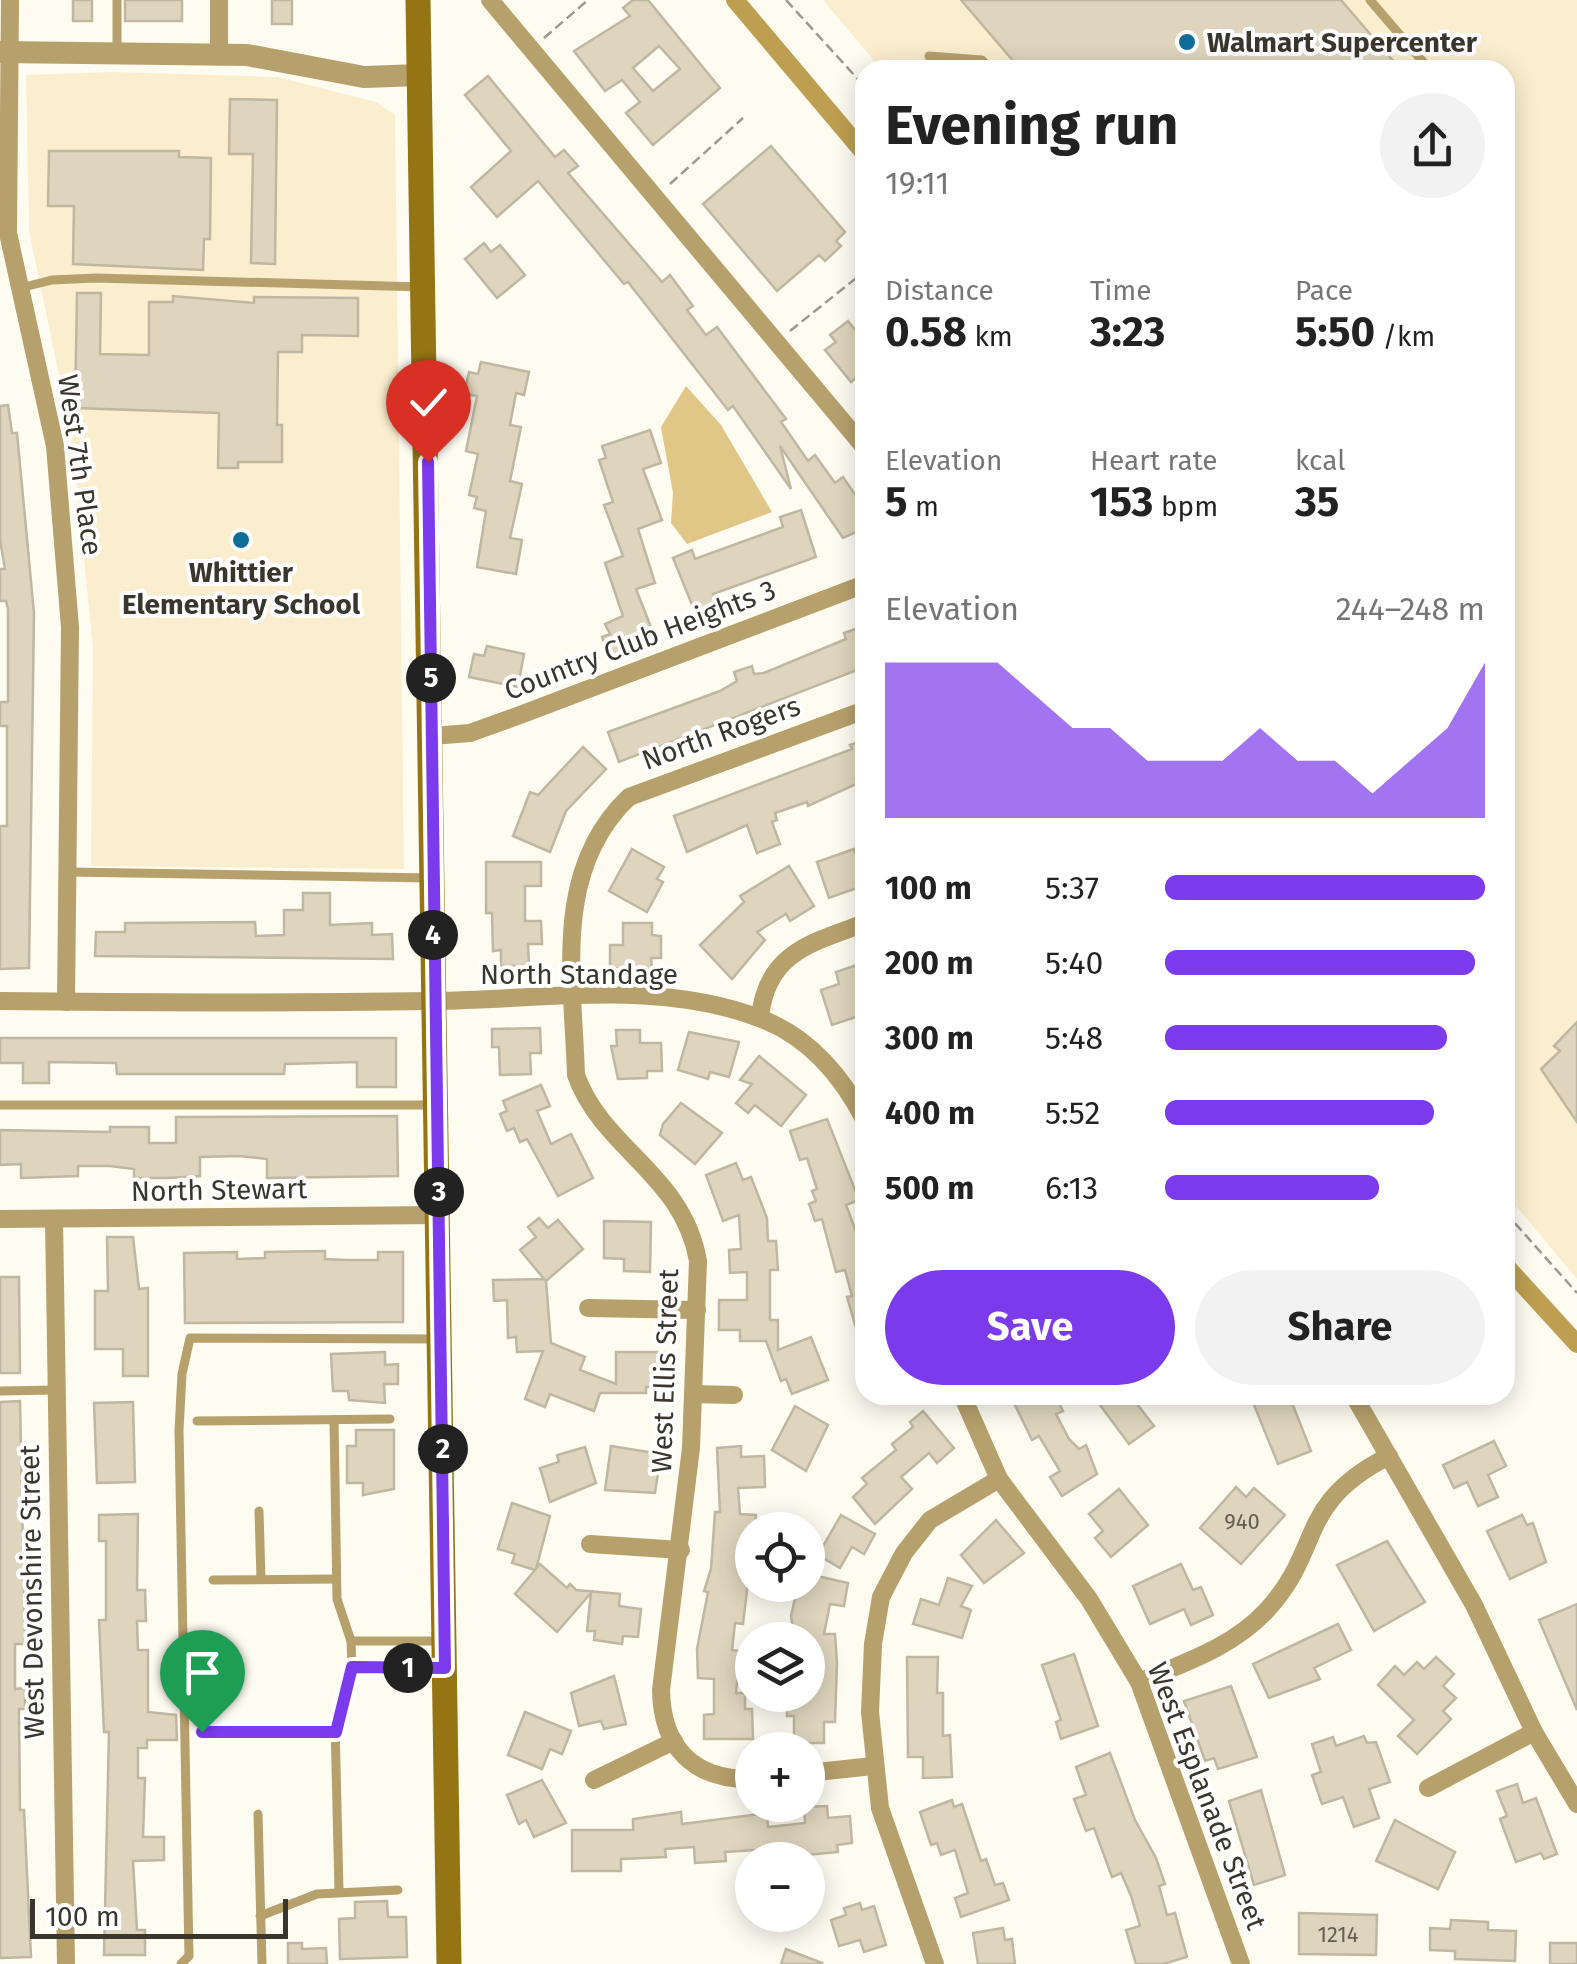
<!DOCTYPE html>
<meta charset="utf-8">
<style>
body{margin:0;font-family:"Fira Sans",sans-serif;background:#f2f2f2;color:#222;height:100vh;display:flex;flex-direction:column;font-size:38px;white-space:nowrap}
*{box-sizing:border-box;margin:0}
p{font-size:32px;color:#767676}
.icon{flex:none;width:55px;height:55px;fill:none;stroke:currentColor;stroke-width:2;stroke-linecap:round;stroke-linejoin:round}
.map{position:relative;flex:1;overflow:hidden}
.panel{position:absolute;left:855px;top:60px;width:660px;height:1345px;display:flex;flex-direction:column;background:#fff;border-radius:30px;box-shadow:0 5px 25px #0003}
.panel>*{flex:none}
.fabs{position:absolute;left:735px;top:1512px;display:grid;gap:20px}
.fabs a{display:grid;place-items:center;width:90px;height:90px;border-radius:50%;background:#fff;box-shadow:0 5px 25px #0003;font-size:50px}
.scale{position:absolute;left:30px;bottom:25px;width:258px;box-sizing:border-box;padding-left:10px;border:5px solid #3a362d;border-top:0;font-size:28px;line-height:35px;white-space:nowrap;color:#3a362d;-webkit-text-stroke:8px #fff;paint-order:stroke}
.pin{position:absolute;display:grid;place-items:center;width:85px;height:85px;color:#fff;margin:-102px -42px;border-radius:50% 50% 50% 0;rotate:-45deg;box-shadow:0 0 10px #0007}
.pin .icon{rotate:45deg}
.km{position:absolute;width:50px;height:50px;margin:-25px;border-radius:50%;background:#222;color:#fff;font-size:28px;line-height:50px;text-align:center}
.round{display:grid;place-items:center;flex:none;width:105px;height:105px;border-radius:52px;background:#f2f2f2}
.summary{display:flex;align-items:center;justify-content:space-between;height:170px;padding:0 30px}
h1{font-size:55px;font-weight:700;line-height:75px}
.stats{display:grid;grid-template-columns:repeat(3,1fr);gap:15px;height:170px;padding:10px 30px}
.stats div{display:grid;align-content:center}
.stats b{font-size:42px;font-weight:700}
.stats small{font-size:28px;font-weight:400}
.stats p{font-size:28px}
.chart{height:280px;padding:20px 30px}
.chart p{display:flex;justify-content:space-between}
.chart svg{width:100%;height:180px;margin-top:10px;fill:#7c3aed;opacity:.7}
.primary-button{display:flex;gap:20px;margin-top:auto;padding:20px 30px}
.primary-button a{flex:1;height:115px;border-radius:60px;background:#7c3aed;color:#fff;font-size:40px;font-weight:700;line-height:115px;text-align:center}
.primary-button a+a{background:#f2f2f2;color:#222}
ul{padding:0 30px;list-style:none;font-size:32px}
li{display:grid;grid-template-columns:160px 120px 1fr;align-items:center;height:75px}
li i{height:25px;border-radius:12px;background:#7c3aed}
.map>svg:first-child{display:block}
.built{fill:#fbeecf}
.green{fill:#e0c687}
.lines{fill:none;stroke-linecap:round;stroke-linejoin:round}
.canal{stroke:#be9f51;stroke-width:18}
.building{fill:#dfd5be;stroke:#c0b7a0;stroke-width:2.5;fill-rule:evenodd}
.path{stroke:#9c998f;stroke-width:2.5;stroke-dasharray:10 5;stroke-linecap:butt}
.service{stroke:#b6a06c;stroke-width:9}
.minor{stroke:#b6a06c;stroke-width:18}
.tertiary{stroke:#b6a06c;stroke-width:22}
.secondary{stroke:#947413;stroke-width:25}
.route-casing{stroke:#fff;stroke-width:20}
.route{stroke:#7c3aed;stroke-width:12}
.poi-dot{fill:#0f6d9c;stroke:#fff;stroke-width:4}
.labels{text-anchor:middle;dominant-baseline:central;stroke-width:8;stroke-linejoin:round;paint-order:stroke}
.number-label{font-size:22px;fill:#635e51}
.poi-label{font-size:28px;font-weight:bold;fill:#3a362d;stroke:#fff;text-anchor:start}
.street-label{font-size:28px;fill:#3a362d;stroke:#fff}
</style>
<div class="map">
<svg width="1577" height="1964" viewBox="0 0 1577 1964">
<rect width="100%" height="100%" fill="#fefbf1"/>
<g class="built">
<polygon points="823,0 1577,0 1577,1279 1505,1193 1505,70 882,70"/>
<polygon points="114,72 278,77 376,102 395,115 404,869 91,866 93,647 71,432 29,231 26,75"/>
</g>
<polygon class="green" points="686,386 721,425 772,512 687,544 671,523 673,493 661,427"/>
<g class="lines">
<g class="canal">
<polyline points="735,0 865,154"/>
<polyline points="1505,1265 1577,1344"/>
</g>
</g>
<g class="building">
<rect x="73" y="0" width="19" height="21"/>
<rect x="125" y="0" width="57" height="21"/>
<rect x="272" y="0" width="20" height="24"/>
<path d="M633,0H648L720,88L653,145L626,113L640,102L622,80L605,91L574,51L630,16L623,8ZM659,46L680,69L653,91L633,68Z"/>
<polygon points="961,0 1341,0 1401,70 1021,70"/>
<polygon points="488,76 555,157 564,150 578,166 568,173 662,282 670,275 693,306 687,310 706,335 717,327 786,419 781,422 808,461 815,455 835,483 843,477 865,509 865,528 843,538 780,446 791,489 733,406 728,410 628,282 624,284 538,181 497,217 471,187 511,151 465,95"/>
<polygon points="230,99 277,100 275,264 251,263 253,154 229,154"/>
<polygon points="771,146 845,232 836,241 841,246 825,261 819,255 777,291 703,204"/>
<polygon points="49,151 179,151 179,157 211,158 210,239 204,239 203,270 73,264 74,206 48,206"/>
<polygon points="484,243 491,252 500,245 525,275 497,298 465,259"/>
<polygon points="77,293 101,293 100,354 149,355 149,302 173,302 173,296 254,303 254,297 358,298 358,336 302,335 302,352 278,352 277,425 282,425 282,462 238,462 238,468 218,468 219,413 75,408"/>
<polygon points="848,321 865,342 865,371 851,382 825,350 836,342 830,335"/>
<polygon points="481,362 529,372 524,395 516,393 510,425 521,427 510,481 522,484 510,538 522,540 516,574 477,567 486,511 474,508 477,497 469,495 478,454 466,451 477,396 464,394 469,372 478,374"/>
<polygon points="8,405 12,433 17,433 34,613 29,968 0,969 0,826 7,826 7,726 0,726 0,702 8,702 8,609 6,601 0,601 0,569 5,569 0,540 0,406"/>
<polygon points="650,430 661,463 643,469 662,520 638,529 655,583 636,589 656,640 610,658 602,637 610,634 605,624 623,616 605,563 623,556 604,505 613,502 599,460 606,458 602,446"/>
<polygon points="801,510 816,557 713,594 717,603 695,612 673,558 692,550 695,559 783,527 780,517"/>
<polygon points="861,627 865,667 619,762 608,732 720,691 737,681 734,672 752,666 754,674 764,673 846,639 844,633"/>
<polygon points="487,646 524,654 518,687 469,677 474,654 484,656"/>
<polygon points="865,740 865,780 808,806 807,802 775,813 777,820 772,822 780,844 757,853 747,825 687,852 674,816 852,749 850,745"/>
<polygon points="583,747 606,769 566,811 550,852 513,836 530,792 538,795"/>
<polygon points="632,849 664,867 657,879 663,882 647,912 609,891"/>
<polygon points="854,849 855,853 865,850 865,885 829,898 817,862"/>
<polygon points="486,862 541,862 541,886 525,886 525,921 541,921 542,944 528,944 529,966 501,966 501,950 493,951 492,913 486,913"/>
<polygon points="789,866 814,906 790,921 786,914 757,932 765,940 732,979 700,945 744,902 740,896"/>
<polygon points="303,893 330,893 330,925 372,923 372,935 392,934 393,959 95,956 96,932 125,932 125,923 255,922 256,936 284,935 284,910 303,910"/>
<polygon points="623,923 652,923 652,935 661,936 661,958 651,958 652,968 610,968 610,945 623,945"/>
<polygon points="860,964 865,1014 832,1025 821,990 839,984 836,972"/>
<polygon points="1577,1022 1577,1122 1541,1069 1560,1051 1554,1046"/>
<polygon points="540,1028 541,1053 530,1053 531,1074 500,1075 499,1047 492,1047 492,1029"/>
<polygon points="616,1030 640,1030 640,1043 661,1043 662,1071 647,1071 647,1078 618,1079 611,1046 617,1046"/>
<polygon points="689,1032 739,1042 729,1077 710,1072 708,1079 678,1070"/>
<polygon points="0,1038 396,1038 396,1087 357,1087 357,1062 285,1064 284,1074 117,1074 116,1063 49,1062 49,1083 23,1083 23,1063 0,1063"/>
<polygon points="759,1056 806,1095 781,1126 755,1105 748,1113 736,1103 752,1084 740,1080"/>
<polygon points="541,1085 550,1106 537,1111 551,1144 571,1134 593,1178 558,1196 527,1139 520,1142 514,1128 507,1131 500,1114 507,1111 503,1101"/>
<polygon points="681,1103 722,1133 695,1164 660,1135 663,1124"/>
<polygon points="397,1116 398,1176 267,1178 267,1159 239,1156 200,1157 200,1176 168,1178 134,1178 134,1169 110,1166 78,1166 78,1176 21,1178 21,1164 0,1165 0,1130 110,1132 110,1127 149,1127 149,1143 176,1143 176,1117"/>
<polygon points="827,1119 859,1200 846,1205 857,1234 865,1231 865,1345 861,1345 847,1297 852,1296 845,1270 836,1272 822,1219 815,1221 809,1204 816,1201 812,1191 817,1189 807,1158 800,1160 790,1131"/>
<polygon points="736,1163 743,1180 751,1177 767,1218 768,1241 776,1241 778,1270 770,1270 770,1320 778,1320 778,1350 811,1337 828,1380 792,1394 786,1379 781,1381 766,1341 740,1341 740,1330 719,1330 719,1300 747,1300 747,1272 730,1273 729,1250 741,1249 739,1215 723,1221 706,1175"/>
<polygon points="539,1218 548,1228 558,1220 583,1249 546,1281 551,1343 585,1357 580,1370 616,1384 616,1352 666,1352 666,1387 646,1387 646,1393 600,1393 594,1411 550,1394 545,1407 525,1399 543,1351 517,1352 516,1337 508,1338 507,1300 494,1301 493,1280 544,1279 520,1250 536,1237 528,1227"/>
<polygon points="604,1221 651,1222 650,1272 624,1271 624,1259 604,1258"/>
<polygon points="107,1237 133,1237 139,1289 148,1288 148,1376 123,1376 123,1349 95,1349 95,1291 108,1291"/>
<polygon points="325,1251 325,1259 347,1260 378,1260 378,1252 403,1252 403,1322 185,1323 184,1253 237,1252 237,1259 265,1258 265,1252"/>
<polygon points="0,1277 19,1277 20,1373 0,1373"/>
<polygon points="385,1352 385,1365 398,1364 398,1384 384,1384 385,1403 349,1400 348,1391 333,1391 331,1354"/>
<polygon points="1020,1395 1055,1395 1063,1411 1056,1414 1069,1439 1079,1449 1086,1445 1097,1474 1062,1496 1050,1477 1060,1471 1039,1436 1032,1440 1012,1399"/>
<polygon points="1105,1395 1130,1395 1154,1426 1129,1444 1097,1401"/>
<polygon points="1250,1395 1289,1395 1311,1451 1278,1464"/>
<polygon points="20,1401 25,1644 15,1644 15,1689 25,1688 25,1709 19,1709 20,1810 24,1810 31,1957 0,1958 0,1402"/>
<polygon points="133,1402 135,1482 97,1483 94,1403"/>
<polygon points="795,1406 828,1425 806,1471 772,1450"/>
<polygon points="923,1411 954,1448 937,1463 929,1453 901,1477 912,1489 875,1524 853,1497 867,1484 862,1478 896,1450 892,1444 913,1427 910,1422"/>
<polygon points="356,1430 394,1430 394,1489 363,1495 363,1483 347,1483 347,1446 356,1446"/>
<polygon points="1494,1441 1506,1466 1488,1475 1498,1497 1478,1506 1467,1482 1454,1488 1443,1465"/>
<polygon points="611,1446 661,1454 655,1493 605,1490"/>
<polygon points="741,1446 741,1457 764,1456 765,1487 738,1488 740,1514 756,1515 743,1624 735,1623 732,1650 740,1651 736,1693 745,1693 745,1709 752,1709 753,1739 704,1739 704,1715 714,1714 714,1679 698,1678 697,1649 708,1592 704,1591 711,1569 715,1512 720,1512 717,1448"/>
<polygon points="585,1447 596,1483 550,1502 540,1468 559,1462 557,1455"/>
<polygon points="1236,1487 1246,1497 1254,1488 1285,1515 1241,1564 1200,1528"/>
<polygon points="1119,1489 1148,1525 1111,1557 1095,1538 1103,1531 1089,1514"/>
<polygon points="512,1503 550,1516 536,1569 540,1564 567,1588 570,1584 576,1590 620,1594 619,1606 641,1609 638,1637 623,1636 622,1644 594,1640 595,1631 587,1631 591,1593 557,1632 515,1594 535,1570 512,1563 515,1554 498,1549"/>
<polygon points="138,1514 137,1590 145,1590 146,1621 137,1621 138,1650 148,1650 148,1712 176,1715 177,1740 147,1740 147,1748 138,1748 138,1778 145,1778 143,1837 164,1837 164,1860 133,1861 137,1930 145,1930 145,1955 104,1955 109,1732 104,1732 99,1620 106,1620 106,1541 99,1541 99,1515"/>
<polygon points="841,1515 875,1534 864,1554 852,1547 840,1568 818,1555"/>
<polygon points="1522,1515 1527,1525 1533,1523 1546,1562 1510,1579 1487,1531"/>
<polygon points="996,1520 1024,1553 984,1583 961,1555"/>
<polygon points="1387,1541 1425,1602 1374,1631 1337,1565"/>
<polygon points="1181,1564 1193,1590 1201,1587 1213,1615 1191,1625 1184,1609 1150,1624 1133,1586"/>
<polygon points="808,1574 848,1583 844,1606 830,1604 824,1634 835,1634 837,1662 835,1722 824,1722 824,1743 794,1743 794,1716 787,1716 787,1697 808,1697 808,1640 795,1640 791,1616 798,1585 808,1585"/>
<polygon points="948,1578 972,1586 961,1606 971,1610 962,1638 913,1624 921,1599 939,1605"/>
<polygon points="1577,1604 1577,1710 1539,1620"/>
<polygon points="1338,1624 1351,1650 1314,1668 1320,1679 1269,1698 1253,1664"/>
<polygon points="1074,1654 1098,1726 1061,1739 1056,1722 1061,1720 1042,1665"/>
<polygon points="907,1657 938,1657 937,1693 943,1693 943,1736 950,1735 952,1777 923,1778 923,1757 908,1757"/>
<polygon points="1436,1657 1454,1674 1443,1686 1456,1698 1443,1711 1451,1719 1417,1754 1398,1736 1414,1720 1378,1685 1395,1666 1404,1675 1417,1662 1424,1669"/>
<polygon points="614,1676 626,1724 604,1729 601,1721 579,1726 571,1693"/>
<polygon points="1231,1686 1257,1757 1218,1769 1214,1758 1205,1761 1184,1701"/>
<polygon points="525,1712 571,1731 562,1754 550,1749 542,1769 508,1755"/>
<polygon points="1364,1736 1367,1743 1376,1742 1390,1782 1369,1789 1379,1818 1354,1827 1343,1797 1322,1804 1312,1775 1321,1772 1312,1744 1333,1737 1336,1746"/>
<polygon points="1110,1753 1135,1820 1156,1858 1165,1884 1159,1886 1167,1915 1175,1913 1187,1957 1163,1964 1136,1964 1126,1930 1140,1926 1131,1896 1121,1873 1112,1877 1094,1828 1086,1831 1074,1799 1086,1795 1076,1767"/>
<polygon points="542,1780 566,1823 534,1837 526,1820 519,1824 507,1795"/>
<polygon points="1517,1784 1523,1803 1536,1798 1557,1854 1544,1859 1541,1853 1516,1862 1500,1819 1507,1816 1497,1791"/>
<polygon points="1261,1790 1285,1875 1254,1885 1229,1801"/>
<polygon points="952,1800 954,1807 962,1804 981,1861 986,1859 995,1885 1003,1883 1009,1900 961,1917 955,1898 968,1893 955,1850 941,1855 937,1843 931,1845 920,1812"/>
<polygon points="827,1806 828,1818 850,1816 852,1843 837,1845 838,1852 756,1860 755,1850 725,1852 726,1861 695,1863 694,1847 665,1849 666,1857 621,1859 621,1871 572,1871 572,1830 633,1830 633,1819 681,1812 682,1824 767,1813 768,1827 805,1823 804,1807"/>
<polygon points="1395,1820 1455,1852 1438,1889 1376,1861"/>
<polygon points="387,1901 388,1917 406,1917 407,1957 340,1959 339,1919 355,1918 355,1902"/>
<polygon points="860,1903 862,1910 874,1906 886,1945 864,1952 860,1940 839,1946 831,1920 846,1915 844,1908"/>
<polygon points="1299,1913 1377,1915 1376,1955 1299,1954"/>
<polygon points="1451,1920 1488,1922 1488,1930 1516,1931 1515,1961 1455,1959 1455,1951 1430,1950 1430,1928 1450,1929"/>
<polygon points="1003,1928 1005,1940 1012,1939 1015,1964 978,1964 973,1933"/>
<polygon points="288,1943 302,1943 302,1949 326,1948 327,1964 288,1964"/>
<rect x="1550" y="1943" width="27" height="21"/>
<polygon points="786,1949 822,1963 821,1964 781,1964"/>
</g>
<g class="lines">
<g class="path">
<polyline points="786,0 865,87"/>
<polyline points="544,38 588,0"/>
<polyline points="670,184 743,118"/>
<polyline points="790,331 865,271"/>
<polyline points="1505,1212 1577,1293"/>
</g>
<g class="service">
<polyline points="1370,0 1430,70"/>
<polyline points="117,52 117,0"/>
<polyline points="929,56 982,60 991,70"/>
<polyline points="20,288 52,280 96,278 422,287"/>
<polyline points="1505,581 1506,625"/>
<polyline points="68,872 430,878"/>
<polyline points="0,1105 432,1105"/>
<polyline points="0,1391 56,1390"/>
<polyline points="334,1420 337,1599 351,1641 352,1667 335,1724 339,1891"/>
<polyline points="197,1421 390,1419"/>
<polyline points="259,1511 261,1579"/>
<polyline points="213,1580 336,1579"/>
<polyline points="351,1641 442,1641"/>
<polyline points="352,1667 440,1669"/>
<polyline points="202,1732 336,1732"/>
<polyline points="258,1814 262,1964"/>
<polyline points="260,1916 317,1894 398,1890"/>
<polyline points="181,1964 189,1956 179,1430 182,1374 190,1338 438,1339"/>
</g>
<g class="minor">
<polyline points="10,0 8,233 55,446 70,627 66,1002"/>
<polyline points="490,0 865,448"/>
<polyline points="219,54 219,0"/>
<polyline points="432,736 470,733 520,715 865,584"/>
<path d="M0,1001C145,1003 289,1003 434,1001C540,1000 657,979 759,1018C808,1036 842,1076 865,1121"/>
<path d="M760,1018C766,953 811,943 865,923"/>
<polyline points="0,1219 439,1215"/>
<polyline points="54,1219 66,1964"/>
<polyline points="588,1308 697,1310"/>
<polyline points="694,1394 734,1395"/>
<polyline points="962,1395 999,1479 1089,1599 1139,1682 1241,1964"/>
<polyline points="1354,1396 1474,1605 1534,1732 1577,1804"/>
<polyline points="590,1544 681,1550"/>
<path d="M1139,1682C1184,1663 1233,1647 1267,1610C1324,1548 1295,1504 1389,1456"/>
<polyline points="808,1773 873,1766"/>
<path d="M752,1779C694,1780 662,1748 661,1690L691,1448L698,1261C683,1174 603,1150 576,1075C573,978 552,870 629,797L865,710"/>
<polyline points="594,1780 674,1741"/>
<polyline points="1428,1788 1534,1732"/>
<polyline points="935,1964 880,1808 870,1712 873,1644 881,1597 904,1553 930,1520 999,1479"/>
</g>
<polyline class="tertiary" points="0,52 247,55 364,77 420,75"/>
<polyline class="secondary" points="418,0 449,1964"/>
</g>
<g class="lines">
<g class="route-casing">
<polyline id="route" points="202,1732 336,1732 352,1667 445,1668 428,462"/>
</g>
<use href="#route" class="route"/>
</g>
<g class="poi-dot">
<circle cx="1187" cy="42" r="10"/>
<circle cx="241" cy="540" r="10"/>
</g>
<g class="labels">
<g class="number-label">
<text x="1242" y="1521">940</text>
<text x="1338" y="1934">1214</text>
</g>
<g class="poi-label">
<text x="1207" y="42">Walmart Supercenter</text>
<text x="241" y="572" text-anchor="middle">Whittier<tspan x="241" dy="32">Elementary School</tspan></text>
</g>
<g class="street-label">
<text transform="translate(80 465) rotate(82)">West 7th Place</text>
<text transform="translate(640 640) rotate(-21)">Country Club Heights 3</text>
<text transform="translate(721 733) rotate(-20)">North Rogers</text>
<text x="579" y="974">North Standage</text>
<text transform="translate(219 1190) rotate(-1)">North Stewart</text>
<text transform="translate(665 1371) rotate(-88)">West Ellis Street</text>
<text transform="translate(32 1592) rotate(-91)">West Devonshire Street</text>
<text transform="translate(1207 1796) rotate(69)">West Esplanade Street</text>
</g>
</g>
</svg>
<div class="fabs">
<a><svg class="icon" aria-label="locate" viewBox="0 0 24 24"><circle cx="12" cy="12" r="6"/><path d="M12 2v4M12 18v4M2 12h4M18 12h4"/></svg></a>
<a><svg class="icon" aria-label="layers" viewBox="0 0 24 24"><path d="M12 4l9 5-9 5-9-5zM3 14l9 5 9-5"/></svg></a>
<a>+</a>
<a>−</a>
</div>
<div class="scale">100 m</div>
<div class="pin" style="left:202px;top:1732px;background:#1e9e55"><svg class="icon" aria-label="arrive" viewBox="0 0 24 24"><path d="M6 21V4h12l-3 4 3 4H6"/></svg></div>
<div class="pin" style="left:428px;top:462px;background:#d93025"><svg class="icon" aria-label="check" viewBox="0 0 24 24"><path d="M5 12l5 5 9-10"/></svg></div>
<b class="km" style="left:408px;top:1668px">1</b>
<b class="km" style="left:443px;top:1449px">2</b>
<b class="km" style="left:439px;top:1192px">3</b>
<b class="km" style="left:433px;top:935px">4</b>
<b class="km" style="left:431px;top:678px">5</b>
<section class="panel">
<div class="summary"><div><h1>Evening run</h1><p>19:11</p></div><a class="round"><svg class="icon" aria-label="share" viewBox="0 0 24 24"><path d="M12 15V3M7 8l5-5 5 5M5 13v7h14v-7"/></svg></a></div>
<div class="stats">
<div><p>Distance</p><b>0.58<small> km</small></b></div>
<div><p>Time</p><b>3:23</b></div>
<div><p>Pace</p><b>5:50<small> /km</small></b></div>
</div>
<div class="stats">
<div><p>Elevation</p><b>5<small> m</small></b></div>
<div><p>Heart rate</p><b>153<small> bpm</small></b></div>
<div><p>kcal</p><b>35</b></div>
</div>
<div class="chart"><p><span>Elevation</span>244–248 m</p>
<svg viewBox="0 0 160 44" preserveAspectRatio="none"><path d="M0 44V6L10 6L20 6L30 6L40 14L50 22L60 22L70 30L80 30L90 30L100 22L110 30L120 30L130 38L140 30L150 22L160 6V44z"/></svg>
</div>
<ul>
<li><b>100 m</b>5:37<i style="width:100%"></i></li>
<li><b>200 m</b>5:40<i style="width:97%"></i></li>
<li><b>300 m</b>5:48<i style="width:88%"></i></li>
<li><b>400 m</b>5:52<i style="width:84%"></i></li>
<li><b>500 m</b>6:13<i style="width:67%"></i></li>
</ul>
<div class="primary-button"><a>Save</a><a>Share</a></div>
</section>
</div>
